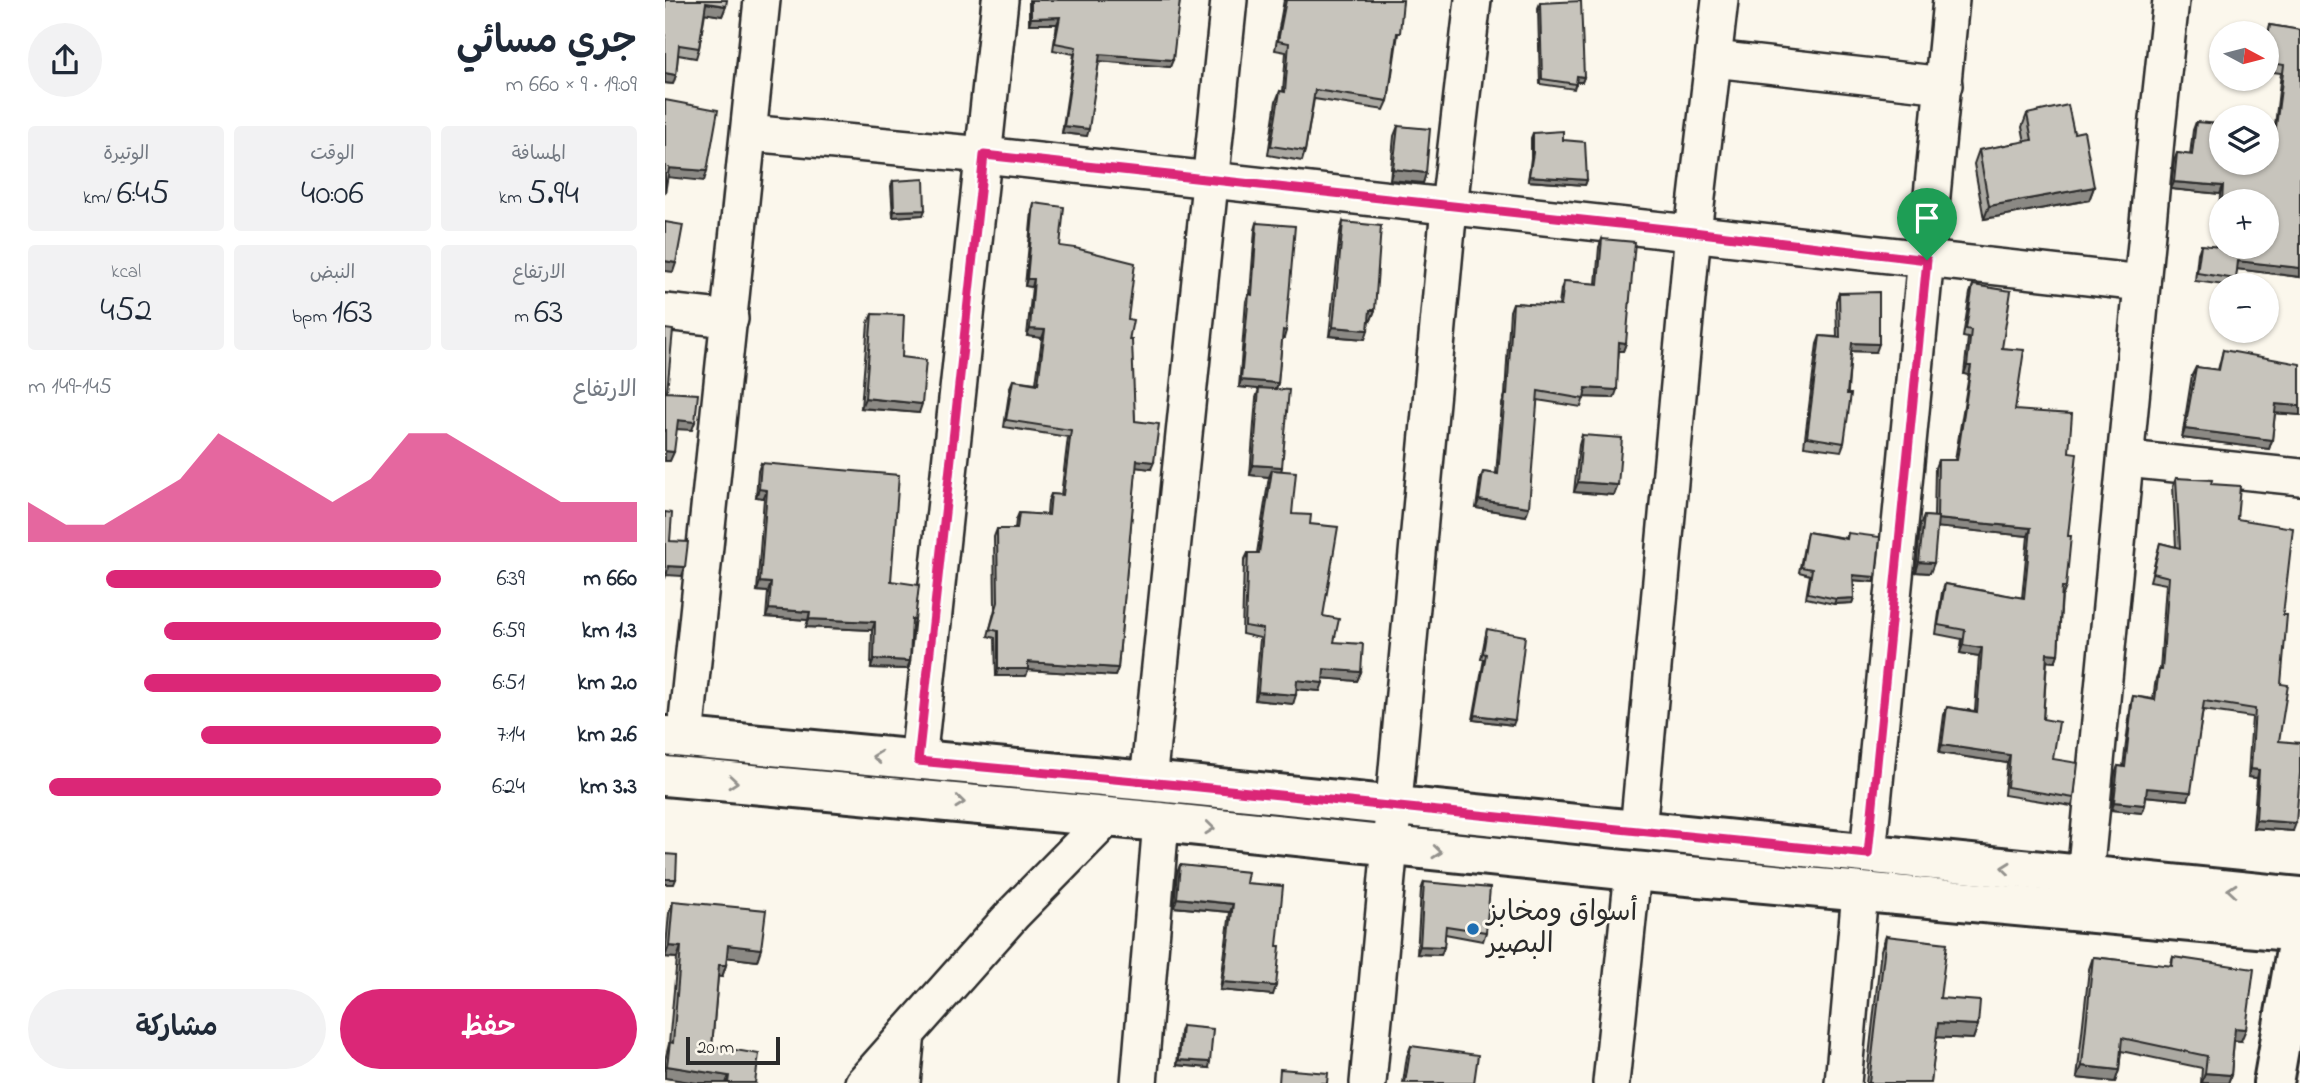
<!DOCTYPE html>
<html lang="ar">
<meta charset="utf-8">
<style>
body{margin:0;font-family:"Indie Flower","Playpen Sans Arabic",sans-serif;background:#f2f2f3;color:#1f2937;direction:rtl;height:100vh;display:flex;flex-direction:column;font-size:26px;white-space:nowrap}
*{box-sizing:border-box;margin:0}
p{font-size:23px;color:#747a83}
.icon{flex:none;width:38px;height:38px;fill:none;stroke:currentColor;stroke-width:2;stroke-linecap:round;stroke-linejoin:round}
.map{position:relative;flex:1;overflow:hidden;direction:ltr}
.sheet{display:flex;flex-direction:column;background:#fff;width:665px}
.sheet>*{flex:none}
.needle{width:46px;rotate:97deg}
.tools{position:absolute;left:1544px;top:21px;display:grid;gap:14px}
.tools a{display:grid;place-items:center;width:70px;height:70px;border-radius:50%;background:#fff;box-shadow:0 2px 5px #0004;font-size:35px}
.scale{position:absolute;left:21px;bottom:18px;width:94px;box-sizing:border-box;padding-left:7px;border:4px solid #2b2b2b;border-top:0;font-size:19px;line-height:24px;white-space:nowrap;color:#2b2b2b;-webkit-text-stroke:5px #fbf7ec;paint-order:stroke}
.pin{position:absolute;display:grid;place-items:center;width:60px;height:60px;color:#fff;margin:-72px -30px;border-radius:50% 50% 50% 0;rotate:-45deg;box-shadow:0 0 7px #0007}
.pin .icon{rotate:45deg}
.round{display:grid;place-items:center;flex:none;width:74px;height:74px;border-radius:37px;background:#f2f2f3}
.summary{display:flex;align-items:center;justify-content:space-between;height:119px;padding:0 28px}
h1{font-size:38px;font-weight:600;line-height:52px}
.metrics{display:grid;grid-template-columns:repeat(3,1fr);gap:10px;height:119px;padding:7px 28px}
.metrics div{display:grid;align-content:center;border-radius:7px;background:#f2f2f3;text-align:center}
.metrics b{font-size:35px;font-weight:600}
.metrics small{font-size:19px;font-weight:400}
.metrics p{font-size:19px}
.chart{height:196px;padding:14px 28px}
.chart p{display:flex;justify-content:space-between}
.chart svg{width:100%;height:126px;margin-top:7px;fill:#db2777;opacity:.7}
.action{display:flex;gap:14px;margin-top:auto;padding:14px 28px}
.action a{flex:1;height:80px;border-radius:42px;background:#db2777;color:#fff;font-size:28px;font-weight:600;line-height:80px;text-align:center}
.action a+a{background:#f2f2f3;color:#1f2937}
ul{padding:0 28px;list-style:none;font-size:23px}
li{display:grid;grid-template-columns:112px 84px 1fr;align-items:center;height:52px}
li i{height:18px;border-radius:9px;background:#db2777}
main{display:flex;flex:1;min-height:0}
.map>svg:first-child{display:block}
.lines{fill:none;stroke-linecap:round;stroke-linejoin:round}
.street-casing{stroke:#2b2b2b;stroke-width:40}
.secondary-casing{stroke:#2b2b2b;stroke-width:44}
.street{stroke:#fbf7ec;stroke-width:35}
.secondary{stroke:#fbf7ec;stroke-width:38}
.wall{fill:#aba9a2;stroke:#2b2b2b;stroke-width:2;fill-rule:evenodd}
.shaded-wall{fill:#8b8984;stroke:#2b2b2b;stroke-width:2}
.building{fill:#c7c4bc;stroke:#2b2b2b;stroke-width:2}
.oneway{stroke:#93918c}
.route-casing{stroke:#fff;stroke-width:14}
.route{stroke:#db2777;stroke-width:9}
.poi-dot{fill:#1f6fb2;stroke:#fbf7ec;stroke-width:2.5}
.labels{text-anchor:middle;dominant-baseline:central;stroke-width:6;stroke-linejoin:round;paint-order:stroke}
.poi-label{font-size:28px;fill:#2b2b2b;stroke:#fbf7ec;text-anchor:start}
</style>
<main>
<div class="map">
<svg width="1635" height="1083" viewBox="0 0 1635 1083">
<rect width="100%" height="100%" fill="#fbf7ec"/>
<filter id="ink" filterUnits="userSpaceOnUse"><feTurbulence type="fractalNoise" baseFrequency=".0143" numOctaves="2"/><feDisplacementMap in="SourceGraphic" scale="14" xChannelSelector="R" yChannelSelector="G"/><feConvolveMatrix kernelMatrix="1 2 1 2 8 2 1 2 1" color-interpolation-filters="sRGB"/></filter>
<g filter="url(#ink)">
<g class="lines">
<g class="street-casing">
<g id="street">
<polyline points="1049,59 1279,85"/>
<polyline points="84,133 319,155 1477,283"/>
<polyline points="0,312 65,319"/>
<polyline points="1462,459 1635,477"/>
<polyline points="20,738 97,0"/>
<polyline points="253,761 335,0"/>
<polyline points="483,782 564,0"/>
<polyline points="973,831 1028,232 1055,0"/>
<polyline points="1203,854 1286,0"/>
<polyline points="1420,876 1492,129 1506,0"/>
<polyline points="198,1083 349,913 443,817"/>
<polyline points="237,1083 242,1033"/>
<polyline points="474,1083 496,822"/>
<polyline points="703,1083 784,207 808,0"/>
<polyline points="946,1083 968,871"/>
<polyline points="1178,1083 1195,892"/>
</g>
</g>
<g class="secondary-casing">
<g id="secondary">
<polyline points="0,736 524,785 1635,897"/>
<polyline points="0,776 496,822 968,871 1635,932"/>
<polyline points="1608,1083 1635,927"/>
</g>
</g>
<use href="#street" class="street"/>
<use href="#secondary" class="secondary"/>
</g>
<g class="wall">
<polygon points="0,0 61,6 57,16 40,13 34,48 31,58 13,55 11,75 8,84 0,83"/>
<polygon points="364,0 515,0 505,67 434,61 422,136 397,133 409,54 388,50 392,24 364,24"/>
<polygon points="619,0 738,0 723,101 719,110 649,99 640,151 637,161 603,155 611,101 615,91 618,92 621,52 610,50"/>
<polygon points="875,3 919,77 917,82 911,82 909,89 875,84 873,8"/>
<path d="M1605,25L1635,30V277L1572,269L1568,285H1559L1530,281L1533,253L1536,245L1552,247L1555,194L1506,189L1509,161L1512,153L1525,155L1528,130L1531,122L1609,134L1616,73L1601,71V41ZM1556,201H1601L1556,247Z"/>
<polygon points="1362,114 1409,133 1429,187 1424,200 1319,219 1309,164 1314,150 1360,142 1357,127"/>
<polygon points="733,126 761,173 758,183 725,180 729,136"/>
<polygon points="868,133 898,140 922,180 920,185 863,181 866,158 866,138"/>
<polygon points="228,181 258,215 228,217 226,186"/>
<polygon points="369,203 395,246 463,319 470,421 486,469 471,467 453,668 450,676 363,670 361,676 331,676 330,638 323,636 330,609 329,537 332,529 350,529 351,520 354,513 382,515 383,501 386,494 396,495 403,437 339,427 345,387 348,380 371,383 377,338 362,336 367,287 360,286 367,211"/>
<polygon points="678,222 710,310 706,320 704,319 700,339 664,336 675,232"/>
<polygon points="592,223 621,331 619,338 617,338 613,383 611,389 617,467 616,471 627,514 645,524 658,616 669,642 696,672 692,681 658,678 655,691 631,689 628,704 590,700 595,638 577,634 579,561 583,553 592,553 604,477 585,475 591,398 594,389 574,387 581,301 584,294 585,294 590,230"/>
<polygon points="937,239 961,343 958,351 954,351 949,398 919,397 916,407 872,400 861,516 811,508 815,480 818,472 831,474 837,404 840,395 845,311 848,303 894,306 896,289 899,281 931,284 934,247"/>
<polygon points="1308,285 1337,348 1350,410 1404,452 1403,536 1401,587 1398,595 1397,595 1393,654 1390,662 1382,661 1378,719 1388,759 1409,798 1407,806 1339,795 1342,763 1274,753 1279,715 1282,707 1310,711 1314,656 1295,653 1297,639 1271,634 1277,592 1280,584 1357,598 1363,536 1272,527 1265,573 1251,572 1255,526 1259,516 1269,517 1270,468 1273,460 1290,460 1304,375 1299,374 1303,338 1298,337 1305,293"/>
<polygon points="1174,293 1211,352 1186,351 1179,443 1176,451 1139,446 1152,344 1155,336 1172,337 1171,301"/>
<polygon points="207,314 237,357 254,413 196,408 203,323"/>
<polygon points="1558,350 1635,415 1610,413 1607,440 1604,449 1517,438 1527,375 1531,367 1553,370"/>
<polygon points="917,435 953,485 949,495 909,492 914,445"/>
<polygon points="96,463 226,581 250,620 247,628 246,628 242,669 206,668 207,630 141,627 143,620 101,617 103,592 92,591 99,498 91,497 93,471"/>
<polygon points="1511,478 1546,484 1572,519 1618,615 1614,741 1628,831 1588,828 1592,778 1583,777 1587,717 1538,710 1523,800 1481,796 1480,805 1477,813 1447,810 1450,774 1453,766 1458,767 1466,704 1468,696 1488,699 1491,678 1495,670 1501,584 1485,581 1495,543 1511,547 1508,486"/>
<polygon points="1142,532 1181,538 1183,533 1209,582 1189,580 1189,598 1187,603 1169,604 1141,598 1145,575 1134,572"/>
<polygon points="822,629 848,725 808,720 819,659 816,659"/>
<polygon points="515,865 581,883 612,946 608,995 555,990 565,912 509,907 512,873"/>
<polygon points="759,882 821,932 818,941 780,934 779,947 776,955 752,954 756,890"/>
<polygon points="8,901 92,961 62,957 61,965 57,977 53,976 47,1046 90,1083 32,1083 0,1078 0,1060 4,1044 12,958 0,957 4,913"/>
<polygon points="1221,936 1275,998 1313,1025 1308,1039 1271,1037 1266,1083 1201,1083 1216,950"/>
<polygon points="1428,957 1505,966 1508,957 1576,1041 1569,1040 1566,1075 1563,1083 1536,1083 1537,1068 1456,1051 1454,1070 1450,1082 1412,1078 1424,969"/>
<polygon points="517,1026 544,1068 512,1065 515,1032"/>
<polygon points="746,1046 809,1083 738,1083 742,1056"/>
</g>
<g class="shaded-wall">
<polygon points="41,3 61,6 57,16 38,13"/>
<polygon points="395,17 392,24 364,24 366,18"/>
<polygon points="435,54 508,60 505,67 433,61"/>
<polygon points="0,73 11,75 8,84 0,83"/>
<polygon points="912,76 919,77 917,82 910,82"/>
<polygon points="399,126 424,129 422,136 397,133"/>
<polygon points="4,168 42,171 39,181 1,177"/>
<polygon points="728,169 761,173 758,183 725,180"/>
<polygon points="864,176 922,180 920,185 863,181"/>
<polygon points="1509,182 1558,186 1555,194 1506,189"/>
<polygon points="1429,187 1424,200 1319,219 1324,206"/>
<polygon points="260,210 258,215 228,217 229,211"/>
<polygon points="0,261 11,263 8,272 0,271"/>
<polygon points="1573,261 1635,268 1635,277 1571,269"/>
<polygon points="362,279 369,279 367,287 360,286"/>
<polygon points="705,310 710,310 706,320 702,319"/>
<polygon points="668,327 703,330 700,339 664,336"/>
<polygon points="365,329 380,330 377,338 362,336"/>
<polygon points="954,342 961,343 958,351 951,351"/>
<polygon points="1187,343 1214,344 1211,352 1184,351"/>
<polygon points="1302,366 1306,366 1304,375 1299,374"/>
<polygon points="576,380 613,383 610,391 574,387"/>
<polygon points="921,388 952,390 949,398 918,397"/>
<polygon points="200,398 257,404 254,413 196,408"/>
<polygon points="1611,404 1635,406 1635,415 1608,413"/>
<polygon points="13,420 30,422 27,430 10,429"/>
<polygon points="1520,429 1607,440 1604,449 1517,438"/>
<polygon points="0,451 9,452 5,461 0,461"/>
<polygon points="472,460 489,462 486,469 469,467"/>
<polygon points="588,465 617,467 614,478 607,470 604,477 585,475"/>
<polygon points="913,482 953,485 949,495 909,492"/>
<polygon points="94,489 102,490 99,498 91,497"/>
<polygon points="814,500 864,507 861,516 811,508"/>
<polygon points="1272,519 1366,528 1363,536 1269,527"/>
<polygon points="1254,562 1269,563 1265,573 1251,572"/>
<polygon points="3,566 20,567 17,576 1,575 0,579 0,573"/>
<polygon points="1188,575 1211,577 1209,582 1187,580"/>
<polygon points="95,582 106,583 103,592 92,591"/>
<polygon points="1189,598 1187,603 1169,604 1171,599"/>
<polygon points="104,609 145,612 143,620 101,617"/>
<polygon points="144,619 210,622 207,630 141,627"/>
<polygon points="1298,645 1317,648 1314,656 1295,653"/>
<polygon points="1382,653 1393,654 1390,662 1379,661"/>
<polygon points="209,659 245,661 242,669 206,668"/>
<polygon points="363,662 453,668 450,676 363,670 361,676 331,676 333,669"/>
<polygon points="659,669 696,672 692,681 656,678"/>
<polygon points="632,680 658,683 655,691 629,689"/>
<polygon points="593,692 631,695 628,704 590,700"/>
<polygon points="810,715 850,720 848,725 808,720"/>
<polygon points="1277,745 1345,755 1342,763 1274,753"/>
<polygon points="1586,769 1594,770 1592,778 1583,777"/>
<polygon points="1482,788 1526,792 1523,800 1479,796"/>
<polygon points="1449,802 1480,805 1477,813 1447,810"/>
<polygon points="1591,820 1631,823 1628,831 1588,828"/>
<polygon points="0,879 11,879 9,884 0,884"/>
<polygon points="512,898 568,904 565,912 509,907"/>
<polygon points="63,945 96,949 92,961 59,957"/>
<polygon points="4,946 16,947 12,958 0,957"/>
<polygon points="755,946 779,947 776,955 752,954"/>
<polygon points="54,965 61,965 57,977 49,976"/>
<polygon points="558,982 611,986 608,995 555,990"/>
<polygon points="1273,1023 1313,1025 1308,1039 1267,1037"/>
<polygon points="1570,1028 1581,1029 1576,1041 1566,1040"/>
<polygon points="514,1060 545,1062 544,1068 512,1065"/>
<polygon points="2,1066 64,1076 61,1083 32,1083 0,1078 0,1071"/>
<polygon points="1417,1066 1454,1070 1450,1082 1412,1078"/>
<polygon points="1540,1073 1566,1075 1563,1083 1537,1083"/>
</g>
<g class="building">
<polygon points="0,0 62,0 61,6 41,3 34,48 14,45 11,75 0,73"/>
<polygon points="366,0 515,0 508,60 435,54 424,129 399,126 411,47 390,43 395,17 366,18"/>
<polygon points="621,0 738,0 735,33 732,33 723,101 650,90 640,151 606,146 615,91 620,92 624,43 613,41"/>
<polygon points="916,1 919,77 912,76 911,84 877,79 875,3"/>
<polygon points="1605,25 1635,30 1635,268 1573,261 1571,279 1532,273 1536,245 1554,247 1556,226 1556,247 1601,247 1601,201 1557,201 1558,186 1509,182 1512,153 1527,155 1531,122 1556,124 1556,163 1601,163 1601,132 1610,135 1619,65 1601,62 1601,51"/>
<polygon points="0,100 53,110 42,171 4,168 0,193"/>
<polygon points="1403,105 1409,133 1419,131 1429,187 1324,206 1314,150 1367,140 1362,114"/>
<polygon points="733,126 765,129 761,173 728,169"/>
<polygon points="898,131 898,140 920,142 922,180 864,176 868,153 868,133"/>
<polygon points="259,179 260,210 229,211 228,181"/>
<polygon points="369,203 399,207 395,246 410,248 470,263 463,319 468,320 464,340 467,340 470,421 494,424 489,462 472,460 453,668 363,662 363,669 333,669 333,631 325,629 333,602 332,529 352,529 354,513 384,515 386,494 398,495 406,430 341,420 348,380 373,384 380,330 365,329 369,279 362,279"/>
<polygon points="0,222 18,225 11,263 0,261"/>
<polygon points="678,222 716,226 710,310 705,310 703,330 668,327"/>
<polygon points="592,223 630,226 621,331 618,330 613,383 576,380 584,294 587,295"/>
<polygon points="937,239 970,242 961,343 954,342 952,390 921,388 919,399 873,391 864,507 814,500 818,472 833,474 840,395 842,395 848,303 896,306 899,281 933,284"/>
<polygon points="1308,285 1346,291 1337,348 1359,350 1350,410 1407,414 1404,452 1412,453 1403,536 1406,536 1401,587 1397,587 1393,654 1382,653 1378,719 1394,722 1388,759 1413,763 1409,798 1342,787 1345,755 1277,745 1282,707 1312,712 1317,648 1298,645 1300,630 1273,625 1280,584 1359,598 1366,528 1272,519 1273,460 1292,460 1306,366 1302,366 1306,330 1301,329"/>
<polygon points="1214,292 1214,344 1187,343 1182,394 1186,394 1179,443 1142,437 1155,336 1175,338 1174,293"/>
<polygon points="207,314 239,315 237,357 261,360 257,404 200,398"/>
<polygon points="0,329 8,330 2,392 33,394 30,422 13,420 9,452 0,451"/>
<polygon points="1558,350 1635,364 1635,406 1611,404 1607,440 1520,429 1531,367 1554,370"/>
<polygon points="594,388 624,390 617,467 588,465"/>
<polygon points="917,435 957,438 953,485 913,482"/>
<polygon points="96,463 234,475 226,581 254,585 250,620 247,619 245,661 209,659 210,622 144,619 145,612 104,609 106,583 95,582 102,490 94,489"/>
<polygon points="607,470 631,472 627,514 646,515 645,524 673,527 658,616 674,619 669,642 698,644 696,672 659,669 658,683 632,680 631,695 593,692 598,629 580,626 583,553 594,553"/>
<polygon points="1511,478 1547,480 1546,484 1575,486 1572,519 1628,528 1618,615 1622,615 1616,684 1623,685 1614,741 1635,743 1635,773 1631,823 1591,820 1594,770 1586,769 1590,709 1539,701 1526,792 1482,788 1480,805 1449,802 1453,766 1460,767 1468,696 1490,700 1494,670 1497,670 1504,577 1488,573 1495,543 1515,548"/>
<polygon points="0,512 7,513 5,541 23,542 20,567 3,566 2,573 0,573"/>
<polygon points="1259,516 1273,517 1269,563 1254,562"/>
<polygon points="1142,532 1182,539 1183,533 1215,537 1211,577 1188,575 1189,598 1171,599 1143,593 1147,569 1136,567"/>
<polygon points="822,629 860,636 850,720 810,715 821,654 818,653"/>
<polygon points="0,854 12,855 11,879 0,879"/>
<polygon points="515,865 583,872 581,883 618,886 612,946 615,946 611,986 558,982 568,904 512,898"/>
<polygon points="759,882 825,888 821,932 781,926 779,947 755,946"/>
<polygon points="8,901 101,910 96,949 63,945 61,965 54,965 47,1046 94,1054 90,1083 63,1083 64,1076 2,1066 5,1042 8,1043 16,947 4,946"/>
<polygon points="1221,936 1282,943 1275,998 1315,1001 1313,1025 1273,1023 1266,1083 1204,1083"/>
<polygon points="1428,957 1507,966 1508,957 1589,969 1581,1029 1570,1028 1566,1075 1540,1073 1542,1056 1457,1038 1454,1070 1417,1066"/>
<polygon points="517,1026 548,1029 545,1062 514,1060"/>
<polygon points="746,1046 813,1055 809,1083 740,1083"/>
<polygon points="615,1069 663,1073 662,1083 614,1083"/>
</g>
<defs><path id="oneway-chevron" d="M-2-3.5L2.5 0L-2 3.5" fill="none" stroke-width="1.6" stroke-linecap="round" stroke-linejoin="round" transform="scale(1.75)"/></defs>
<g class="oneway">
<use href="#oneway-chevron" transform="translate(212 757) rotate(-174)"/>
<use href="#oneway-chevron" transform="translate(68 782) rotate(5)"/>
<use href="#oneway-chevron" transform="translate(295 802) rotate(6)"/>
<use href="#oneway-chevron" transform="translate(545 828) rotate(6)"/>
<use href="#oneway-chevron" transform="translate(772 852) rotate(6)"/>
<use href="#oneway-chevron" transform="translate(1341 868) rotate(-174)"/>
<use href="#oneway-chevron" transform="translate(1567 890) rotate(-175)"/>
</g>
</g>
<g class="lines" filter="url(#ink)">
<g class="route-casing">
<polygon id="route" points="319,155 1028,232 1262,260 1203,854 524,786 253,761"/>
</g>
<use href="#route" class="route"/>
</g>
<circle class="poi-dot" cx="808" cy="929" r="7"/>
<g class="labels">
<g class="poi-label">
<text x="822" y="913">أسواق ومخابز<tspan x="822" dy="32">البصير</tspan></text>
</g>
</g>
</svg>
<div class="tools">
<a><svg class="needle" viewBox="-14 -14 28 28"><path d="M0-13l5 13h-10z" fill="#e53935"/><path d="M0 13l5-13h-10z" fill="#747a83"/></svg></a>
<a><svg class="icon" aria-label="layers" viewBox="0 0 24 24"><path d="M12 4l9 5-9 5-9-5zM3 14l9 5 9-5"/></svg></a>
<a>+</a>
<a>−</a>
</div>
<div class="scale">20 m</div>
<div class="pin" style="left:1262px;top:260px;background:#1e9e55"><svg class="icon" aria-label="arrive" viewBox="0 0 24 24"><path d="M6 21V4h12l-3 4 3 4H6"/></svg></div>
</div>
<section class="sheet">
<div class="summary"><div><h1>جري مسائي</h1><p>19:09 · 9 × 660 m</p></div><a class="round"><svg class="icon" aria-label="share" viewBox="0 0 24 24"><path d="M12 15V3M7 8l5-5 5 5M5 13v7h14v-7"/></svg></a></div>
<div class="metrics">
<div><p>المسافة</p><b>5.94<small> km</small></b></div>
<div><p>الوقت</p><b>40:06</b></div>
<div><p>الوتيرة</p><b>6:45<small> /km</small></b></div>
</div>
<div class="metrics">
<div><p>الارتفاع</p><b>63<small> m</small></b></div>
<div><p>النبض</p><b>163<small> bpm</small></b></div>
<div><p>kcal</p><b>452</b></div>
</div>
<div class="chart"><p><span>الارتفاع</span>145–149 m</p>
<svg viewBox="0 0 160 44" preserveAspectRatio="none"><path d="M0 44V30L10 38L20 38L30 30L40 22L50 6L60 14L70 22L80 30L90 22L100 6L110 6L120 14L130 22L140 30L150 30L160 30V44z"/></svg>
</div>
<ul>
<li><b>660 m</b>6:39<i style="width:81%"></i></li>
<li><b>1.3 km</b>6:59<i style="width:67%"></i></li>
<li><b>2.0 km</b>6:51<i style="width:72%"></i></li>
<li><b>2.6 km</b>7:14<i style="width:58%"></i></li>
<li><b>3.3 km</b>6:24<i style="width:95%"></i></li>
</ul>
<div class="action"><a>حفظ</a><a>مشاركة</a></div>
</section>
</main>
